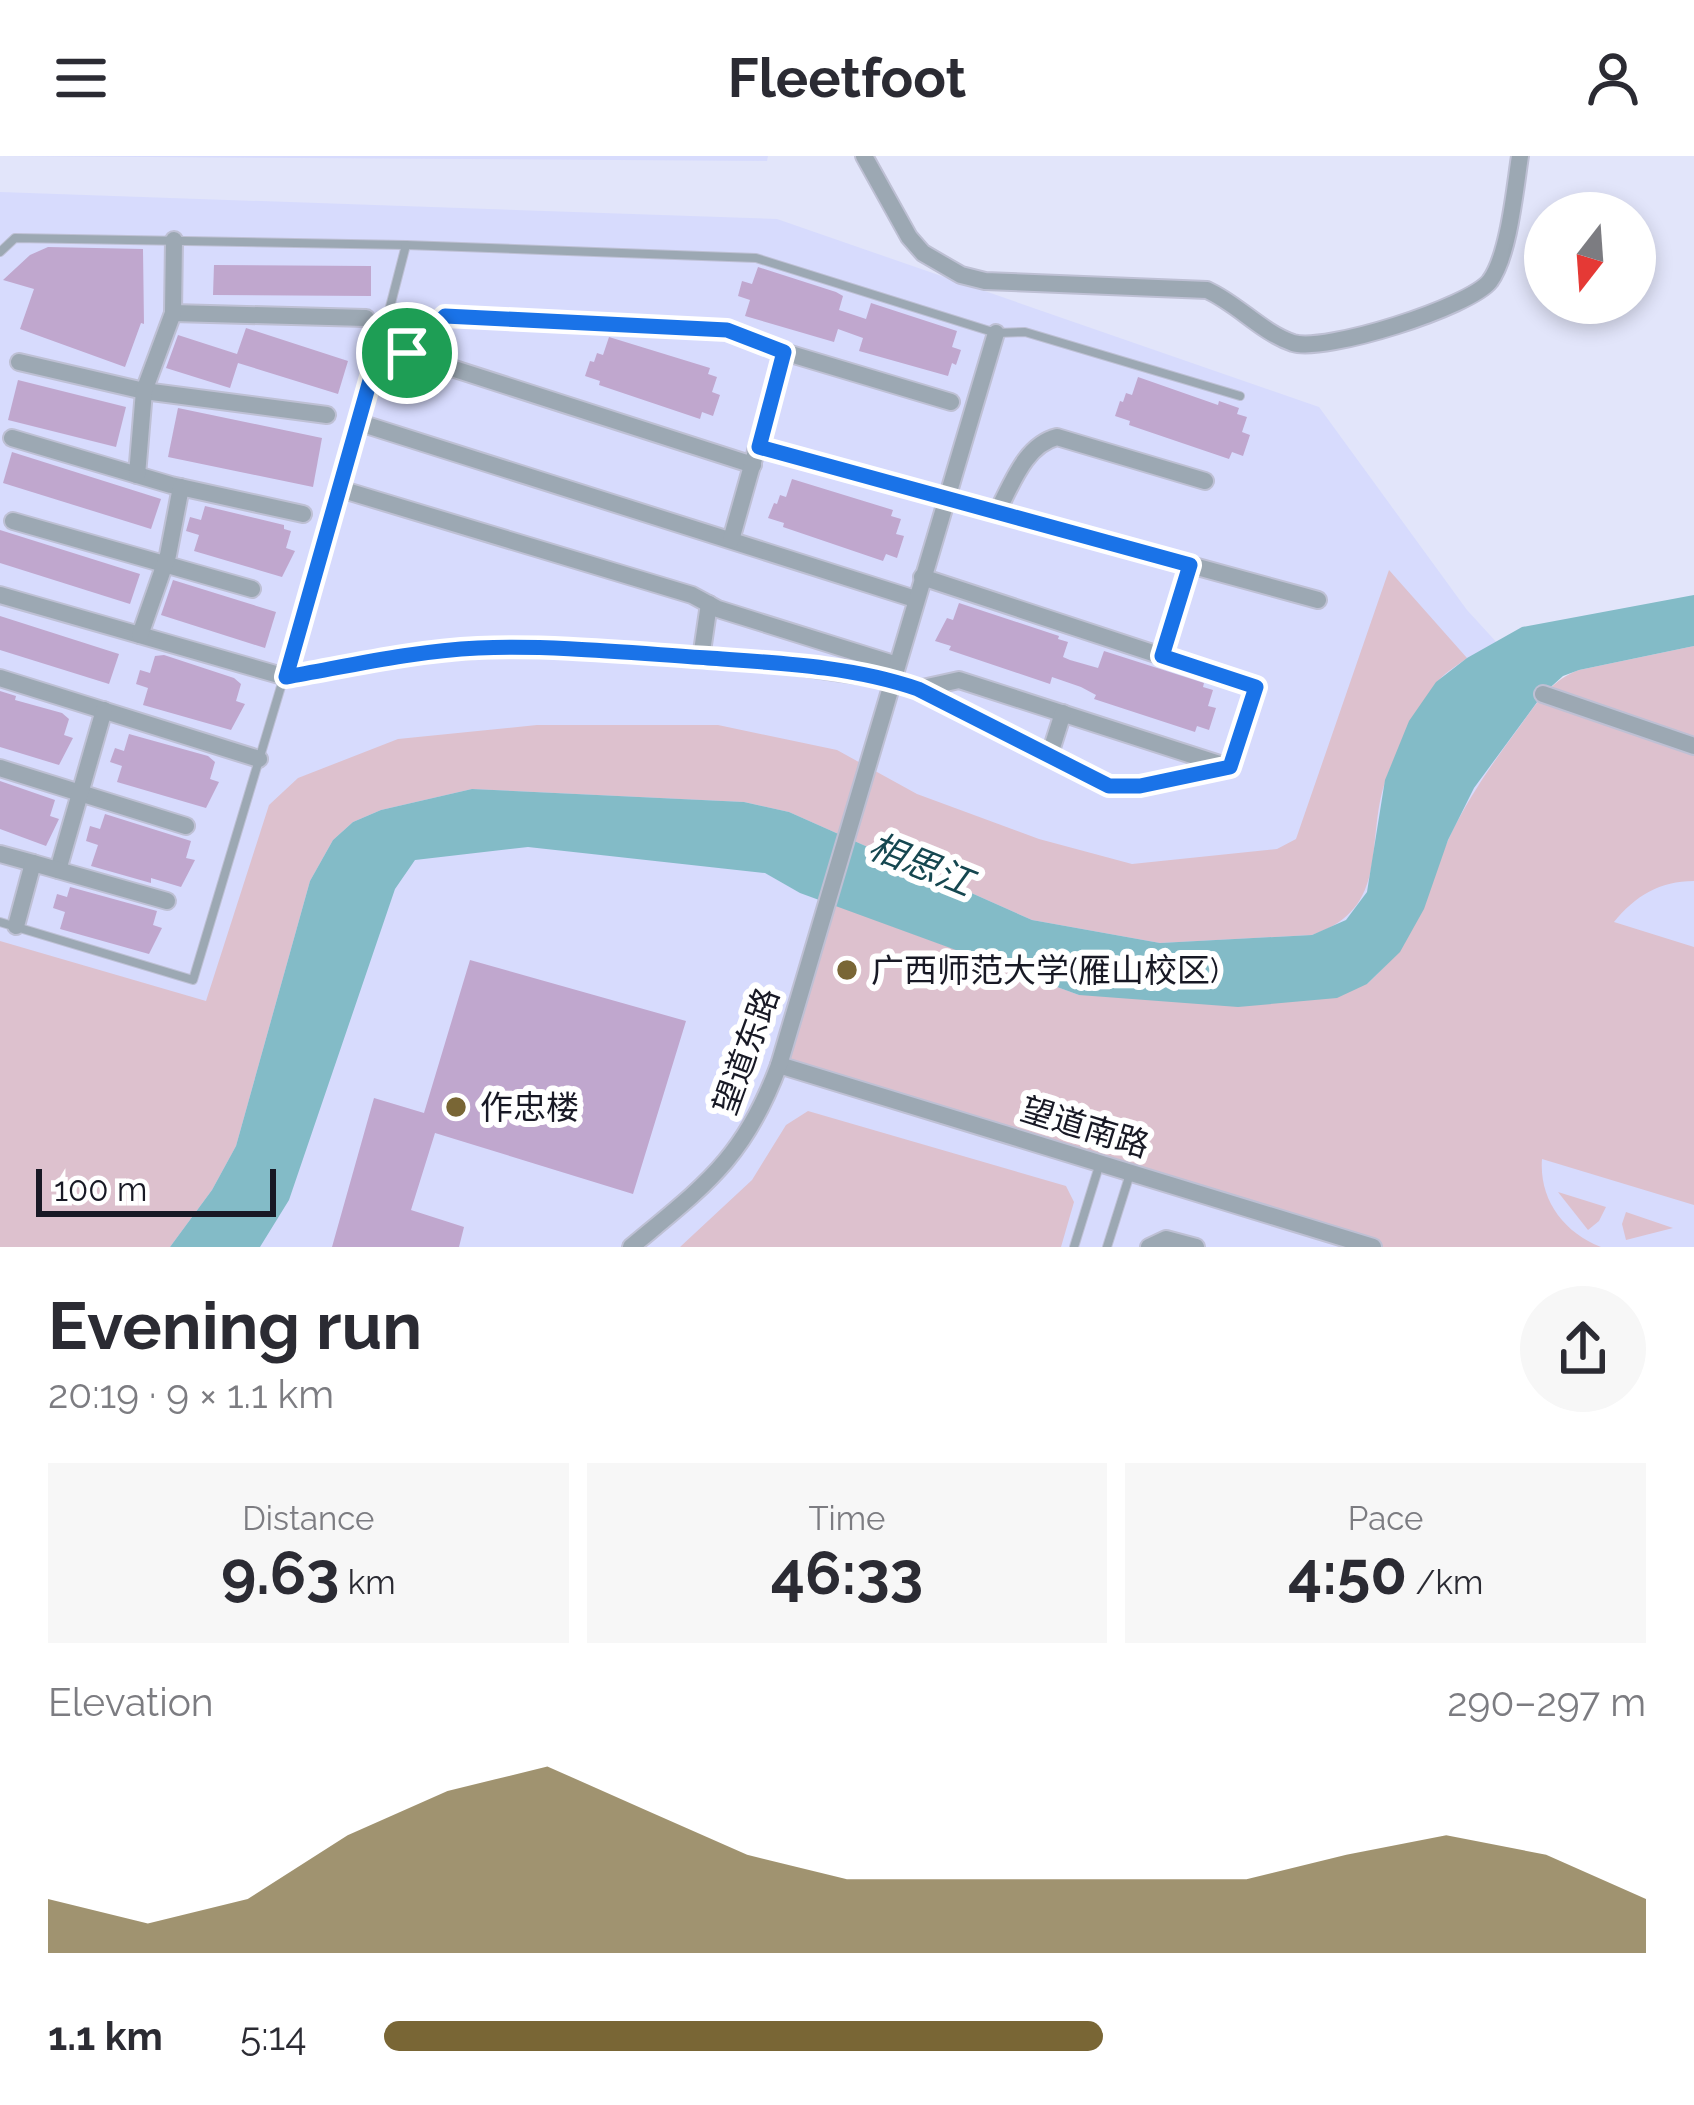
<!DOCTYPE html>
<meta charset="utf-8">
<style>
body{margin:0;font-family:Raleway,"Noto Sans SC",sans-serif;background:#f7f7f7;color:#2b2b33;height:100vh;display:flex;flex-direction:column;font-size:45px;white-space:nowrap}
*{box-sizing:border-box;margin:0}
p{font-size:39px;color:#7c7c81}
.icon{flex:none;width:66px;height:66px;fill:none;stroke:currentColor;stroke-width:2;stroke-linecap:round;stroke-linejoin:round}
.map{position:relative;height:1091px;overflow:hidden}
.details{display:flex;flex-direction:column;background:#fff;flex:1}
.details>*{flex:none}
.needle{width:78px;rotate:197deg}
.buttons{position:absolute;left:1524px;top:36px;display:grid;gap:24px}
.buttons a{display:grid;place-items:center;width:132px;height:132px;border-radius:50%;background:#fff;box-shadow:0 6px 18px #0003;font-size:60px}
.scale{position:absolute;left:36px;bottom:30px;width:240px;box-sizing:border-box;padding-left:12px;border:6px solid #181925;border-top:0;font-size:33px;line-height:42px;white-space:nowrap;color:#181925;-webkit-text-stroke:9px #fff;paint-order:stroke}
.pin{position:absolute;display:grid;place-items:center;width:102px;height:102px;color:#fff;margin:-51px;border:6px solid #fff;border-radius:50%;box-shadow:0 3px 12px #0007}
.round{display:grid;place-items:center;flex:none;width:126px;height:126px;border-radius:63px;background:#f7f7f7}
.head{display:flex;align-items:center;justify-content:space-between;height:204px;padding:0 48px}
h1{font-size:66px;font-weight:700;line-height:90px}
.metrics{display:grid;grid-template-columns:repeat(3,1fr);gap:18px;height:204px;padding:12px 48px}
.metrics div{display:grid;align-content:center;border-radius:0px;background:#f7f7f7;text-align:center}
.metrics b{font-size:60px;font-weight:700}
.metrics small{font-size:33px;font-weight:400}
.metrics p{font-size:33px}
.chart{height:336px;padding:24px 48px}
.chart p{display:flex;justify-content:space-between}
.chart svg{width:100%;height:216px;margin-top:12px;fill:#796635;opacity:.7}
ul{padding:0 48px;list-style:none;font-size:39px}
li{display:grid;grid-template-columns:192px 144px 1fr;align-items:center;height:90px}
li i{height:30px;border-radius:15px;background:#796635}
header{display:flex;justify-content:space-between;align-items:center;height:156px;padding:0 48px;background:#fff;font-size:54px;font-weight:700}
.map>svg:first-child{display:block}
.built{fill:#d7dbfd}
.green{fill:#ddc1ce}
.water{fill:#83bbc7}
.building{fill:#c0a7ce}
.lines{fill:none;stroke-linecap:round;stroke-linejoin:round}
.service-casing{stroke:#bec0d4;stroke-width:10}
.minor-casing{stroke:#bec0d4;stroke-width:20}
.service{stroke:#9ca8b3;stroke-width:8}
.minor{stroke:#9ca8b3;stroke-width:16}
.route-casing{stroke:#fff;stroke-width:24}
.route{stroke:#1a73e8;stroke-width:15}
.poi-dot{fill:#796635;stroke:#fff;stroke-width:4.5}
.labels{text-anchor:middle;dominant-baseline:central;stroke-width:12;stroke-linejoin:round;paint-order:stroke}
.poi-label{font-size:33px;fill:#181925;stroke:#fff;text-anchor:start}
.street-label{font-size:33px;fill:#181925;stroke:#fff}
.water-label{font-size:36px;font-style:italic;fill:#154750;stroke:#fff}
</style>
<header><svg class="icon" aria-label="menu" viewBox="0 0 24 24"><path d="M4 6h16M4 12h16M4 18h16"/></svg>Fleetfoot<svg class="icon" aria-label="person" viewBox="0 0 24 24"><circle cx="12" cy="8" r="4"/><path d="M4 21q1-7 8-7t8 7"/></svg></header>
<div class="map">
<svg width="1694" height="1091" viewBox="0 0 1694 1091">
<rect width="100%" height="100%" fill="#e2e5fa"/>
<g class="built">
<polygon points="0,0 768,0 767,5"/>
<polygon points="0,36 777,63 1319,251 1467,454 1543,537 1694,490 1694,1091 0,1091"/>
</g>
<g class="green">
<path d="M1389,414L1467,502C1458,509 1446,516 1438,525C1425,539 1392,604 1386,623C1364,686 1392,752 1312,779L1160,787L1032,764L789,656L744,646L472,633L381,654L353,666L333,684L310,725L236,990L212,1034L170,1091H0V785L206,845L269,649L298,622L398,583L537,569H718L837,594L917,638L1039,683L1132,708L1277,693L1296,683Z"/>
<path d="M1694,490V725C1660,725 1635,740 1614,766L1694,791V1049L1542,1003C1539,1043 1563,1076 1601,1091H1373L779,909L827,746L1079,839L1367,828C1425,776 1420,742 1451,678C1470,639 1494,605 1520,570C1537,547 1551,524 1579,514Z"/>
<polygon points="808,955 1066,1030 1074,1046 1061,1091 680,1091 752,1024 786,969"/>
<polygon points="1558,1036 1606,1051 1599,1065 1588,1074"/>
<polygon points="1626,1056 1673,1072 1626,1084 1622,1068"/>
</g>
<polygon class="water" points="1694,439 1694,490 1579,514 1563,520 1543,538 1474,632 1448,684 1424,753 1400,796 1367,828 1337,842 1238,851 1079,839 800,737 765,717 528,691 415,704 395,733 289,1044 260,1091 170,1091 212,1034 236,990 310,725 333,684 353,666 381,654 472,633 744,646 789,656 1032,764 1160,787 1312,779 1346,764 1367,736 1385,624 1409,565 1436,526 1467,502 1522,471"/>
<g class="building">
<polygon points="48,91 143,93 144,168 141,167 125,211 20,173 34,133 3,124 30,99"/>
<polygon points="214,109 371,110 371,140 213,139"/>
<polygon points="758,111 836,136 843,140 839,154 866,163 871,147 957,175 952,191 961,194 956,209 952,207 948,220 859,195 863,182 838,173 834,186 745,160 750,144 738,140 742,125 752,128"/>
<polygon points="246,172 348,205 338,238 238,207 230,232 166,212 178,179 237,198"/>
<polygon points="609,181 710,212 708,218 717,221 712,236 720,239 713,260 702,256 700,263 599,229 600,225 585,220 590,205 594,206 597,197 603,199"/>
<polygon points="1138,221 1218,249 1219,245 1239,252 1237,258 1247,261 1242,276 1250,279 1243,300 1232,296 1229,303 1129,269 1130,265 1115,260 1120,245 1123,246 1126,237 1132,239"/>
<polygon points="18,224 126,251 116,291 8,264"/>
<polygon points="178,252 322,282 313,331 168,301"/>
<polygon points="12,296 161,343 151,373 3,327"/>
<polygon points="792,323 893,354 891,360 901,363 896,378 904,380 897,402 886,398 883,405 783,371 784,367 768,362 774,347 777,348 780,339 786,341"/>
<polygon points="205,350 284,369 284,373 291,375 286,392 295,395 282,421 194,395 199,379 186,375 190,361 201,364"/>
<polygon points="0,374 140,418 130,448 0,407"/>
<polygon points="173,424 276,456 265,492 161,459"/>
<polygon points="959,447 1059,480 1058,483 1068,486 1063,501 1070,504 1098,512 1104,495 1204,527 1203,531 1213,534 1208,550 1216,552 1209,574 1197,570 1195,576 1094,543 1096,539 1081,531 1052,521 1050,528 949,494 951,490 935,485 947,462 953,464"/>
<polygon points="0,460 119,498 109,528 0,494"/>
<polygon points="164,499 234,522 241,528 236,545 245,548 231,574 143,549 148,532 136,528 140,514 150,517 155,500"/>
<polygon points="0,535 16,540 15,544 62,557 69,563 64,579 73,582 59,609 0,591"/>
<polygon points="129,578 208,600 215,606 210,623 219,626 206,652 117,626 122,610 110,606 115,592 124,595"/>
<polygon points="0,625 55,644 50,660 59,663 46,690 0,673"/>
<polygon points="105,658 191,685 186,702 195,704 181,731 151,722 151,727 91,710 98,689 86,685 90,670 100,673"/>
<polygon points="70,731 157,755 153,769 162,772 149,798 60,773 65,756 53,752 57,738 67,741"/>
<polygon points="470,804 686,865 633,1038 435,977 411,1054 464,1071 459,1091 332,1091 374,942 424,957"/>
</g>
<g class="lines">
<g class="service-casing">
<g id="service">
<polyline points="0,96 15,82 406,89 756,102 996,177 1025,176 1240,240"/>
<polyline points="0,766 193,824 360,267 406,89"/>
<polyline points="1074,1091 1100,1007"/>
<polyline points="1107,1091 1130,1018"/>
</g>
</g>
<g class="minor-casing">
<g id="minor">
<path d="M864,0L909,81L923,97L961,119L985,125L1207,134C1238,148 1261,176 1293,187C1325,197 1470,151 1490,125C1509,99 1515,32 1520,0"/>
<polyline points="173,157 366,162"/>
<polyline points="380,189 753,309"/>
<polyline points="408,197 445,160 727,174 784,196"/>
<polyline points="19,206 144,235 327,259"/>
<polyline points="360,267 915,443"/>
<polyline points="12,282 171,329 303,358"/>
<polyline points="759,291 1318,444"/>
<polyline points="137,319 144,235 173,157 174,84"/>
<polyline points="340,333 692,439 718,453 897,509"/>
<path d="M997,356C1012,328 1025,289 1057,281L1205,325"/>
<polyline points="13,365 252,433"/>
<polyline points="731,384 784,196 951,246"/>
<polyline points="0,439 286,521 423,497 526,491 766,506 892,524 918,533 1109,630 1140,630 1230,611 1256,531 922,421"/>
<polyline points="140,479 168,399 181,331"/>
<polyline points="1162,500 1190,409"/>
<polyline points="701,502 709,448"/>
<polyline points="0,522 259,603"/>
<polyline points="918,533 959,524 1229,611"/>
<polyline points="1543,538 1694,590"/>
<polyline points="1049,601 1063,557"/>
<polyline points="0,612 186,670"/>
<polyline points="0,698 33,707"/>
<polyline points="58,714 104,554"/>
<polyline points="16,770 33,707 167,745"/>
<polyline points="779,909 1373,1091"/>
<path d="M631,1091C705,1029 744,1003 779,909L996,177"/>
<polyline points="1149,1091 1166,1083 1196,1091"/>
</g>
</g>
<use href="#service" class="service"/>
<use href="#minor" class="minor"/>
</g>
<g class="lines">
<g class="route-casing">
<path id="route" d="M445,160L727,174L784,196L759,291L1190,409L1162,500L1256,531L1230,611L1140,630H1109L918,533C852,510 778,507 708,502C632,497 554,489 478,492C413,495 349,510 286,521L380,189L407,197Z"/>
</g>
<use href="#route" class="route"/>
</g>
<g class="poi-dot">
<circle cx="847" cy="814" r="12"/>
<circle cx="456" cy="951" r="12"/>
</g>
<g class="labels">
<g class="poi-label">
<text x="871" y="814">广西师范大学(雁山校区)</text>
<text x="480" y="951">作忠楼</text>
</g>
<g class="street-label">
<text transform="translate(746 895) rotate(-70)">望道东路</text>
<text transform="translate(1085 971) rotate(17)">望道南路</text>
</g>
<g class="water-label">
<text transform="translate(921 708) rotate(22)">相思江</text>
</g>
</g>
</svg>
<div class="buttons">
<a><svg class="needle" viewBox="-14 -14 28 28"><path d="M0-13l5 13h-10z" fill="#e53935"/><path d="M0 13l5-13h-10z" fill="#7c7c81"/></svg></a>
</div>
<div class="scale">100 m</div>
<div class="pin" style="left:407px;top:197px;background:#1e9e55"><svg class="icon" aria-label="arrive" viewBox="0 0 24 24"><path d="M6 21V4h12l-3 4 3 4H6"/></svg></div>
</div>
<section class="details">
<div class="head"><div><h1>Evening run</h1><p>20:19 · 9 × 1.1 km</p></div><a class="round"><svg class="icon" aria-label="share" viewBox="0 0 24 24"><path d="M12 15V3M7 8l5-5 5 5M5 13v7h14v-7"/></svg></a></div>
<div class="metrics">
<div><p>Distance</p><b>9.63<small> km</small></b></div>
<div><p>Time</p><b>46:33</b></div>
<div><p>Pace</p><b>4:50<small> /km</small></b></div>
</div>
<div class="chart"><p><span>Elevation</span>290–297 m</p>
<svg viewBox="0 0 160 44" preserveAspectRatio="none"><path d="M0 44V33L10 38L20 33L30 20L40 11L50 6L60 15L70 24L80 29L90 29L100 29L110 29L120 29L130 24L140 20L150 24L160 33V44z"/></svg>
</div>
<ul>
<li><b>1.1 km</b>5:14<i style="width:57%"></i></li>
</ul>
</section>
